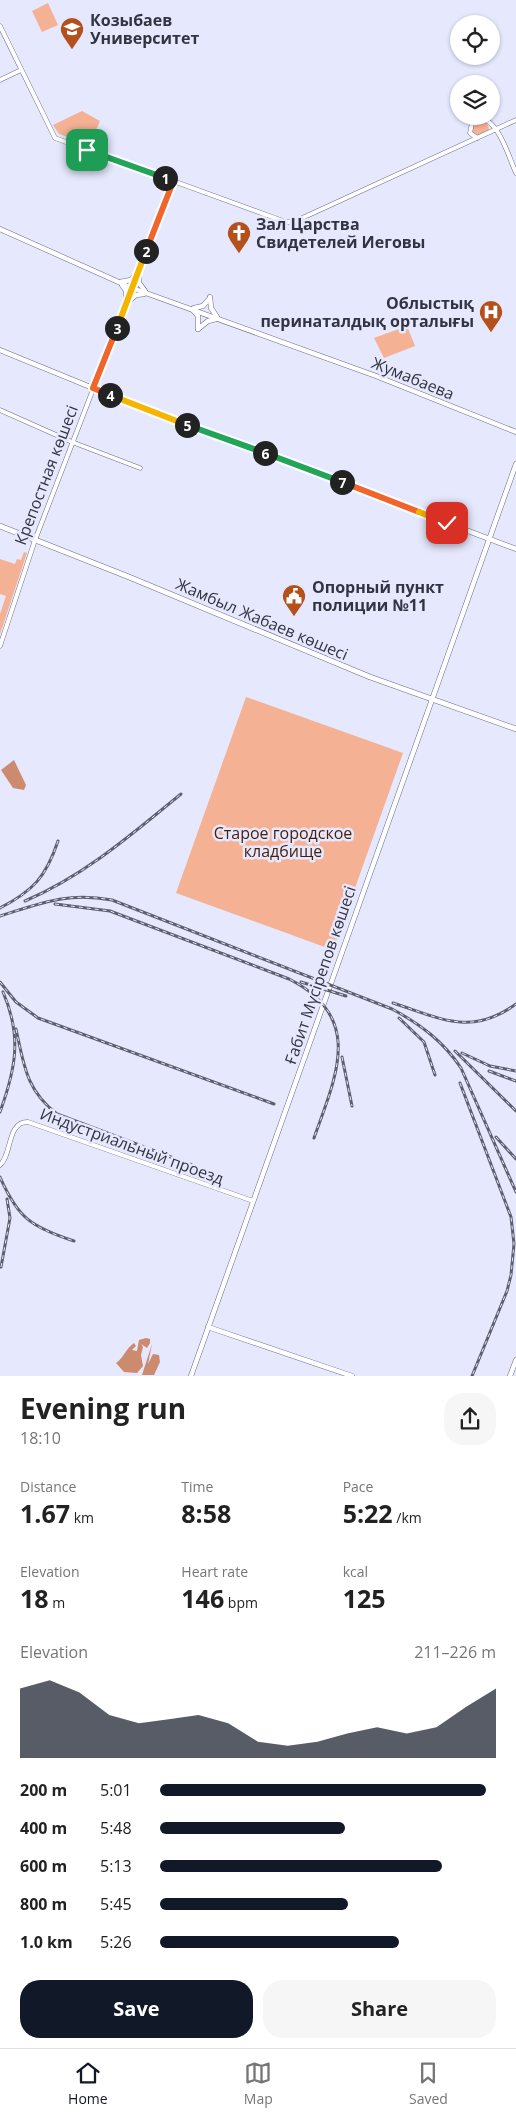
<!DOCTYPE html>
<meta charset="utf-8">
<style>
body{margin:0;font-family:"Open Sans",sans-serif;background:#f6f6f6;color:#222;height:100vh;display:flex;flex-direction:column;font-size:19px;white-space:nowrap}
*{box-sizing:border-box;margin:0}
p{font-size:16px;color:#767676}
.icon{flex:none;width:28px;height:28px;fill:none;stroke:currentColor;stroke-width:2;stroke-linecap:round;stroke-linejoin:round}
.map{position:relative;height:1376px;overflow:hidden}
.side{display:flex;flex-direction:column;background:#fff;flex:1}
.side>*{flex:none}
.controls{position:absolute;left:450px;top:15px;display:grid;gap:10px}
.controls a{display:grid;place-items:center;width:50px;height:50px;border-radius:50%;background:#fff;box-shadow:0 1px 4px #0004;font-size:25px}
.pin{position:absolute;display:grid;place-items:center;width:42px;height:42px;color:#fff;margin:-21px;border-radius:10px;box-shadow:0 2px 8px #0006}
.km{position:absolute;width:25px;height:25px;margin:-12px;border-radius:50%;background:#222;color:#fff;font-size:14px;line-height:25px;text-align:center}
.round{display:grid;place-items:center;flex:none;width:52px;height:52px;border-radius:20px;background:#f6f6f6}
.headline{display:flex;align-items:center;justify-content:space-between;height:85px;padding:0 20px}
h1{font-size:28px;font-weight:700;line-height:38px}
.metrics{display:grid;grid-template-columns:repeat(3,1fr);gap:8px;height:85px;padding:5px 20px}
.metrics div{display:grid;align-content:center}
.metrics b{font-size:25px;font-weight:700}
.metrics small{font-size:14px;font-weight:400}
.metrics p{font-size:14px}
.chart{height:140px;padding:10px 20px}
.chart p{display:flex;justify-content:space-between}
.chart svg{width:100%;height:90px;margin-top:5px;fill:#111827;opacity:.7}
.primary-button{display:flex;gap:10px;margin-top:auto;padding:10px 20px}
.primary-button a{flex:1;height:58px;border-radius:20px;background:#111827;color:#fff;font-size:20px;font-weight:700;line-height:58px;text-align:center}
.primary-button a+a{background:#f6f6f6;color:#222}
ul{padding:0 20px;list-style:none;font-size:16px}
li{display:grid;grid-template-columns:80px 60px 1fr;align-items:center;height:38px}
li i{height:12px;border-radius:6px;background:#111827}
.menu{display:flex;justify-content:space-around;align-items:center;height:70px;border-top:1px solid #e0e0e0;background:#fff;font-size:14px;color:#767676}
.menu a{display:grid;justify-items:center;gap:2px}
.menu .current{color:#111827}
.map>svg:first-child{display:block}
.green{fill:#f5b194}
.water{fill:#cc8a6e}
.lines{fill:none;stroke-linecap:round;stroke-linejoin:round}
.tertiary-casing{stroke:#696a88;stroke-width:5}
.secondary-casing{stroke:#696a88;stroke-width:5.5}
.primary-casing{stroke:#696a88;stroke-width:6}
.tertiary{stroke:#fff;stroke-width:4}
.secondary{stroke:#fff;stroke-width:4.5}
.primary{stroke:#fff;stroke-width:5}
.rail-casing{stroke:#5e5f6e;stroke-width:3}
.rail{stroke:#e6e8fd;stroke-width:1;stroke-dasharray:4;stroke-linecap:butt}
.split-1-casing{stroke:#fff;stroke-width:10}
.split-2-casing{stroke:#fff;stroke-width:10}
.split-3-casing{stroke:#fff;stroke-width:10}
.split-4-casing{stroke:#fff;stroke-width:10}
.split-5-casing{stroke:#fff;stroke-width:10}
.split-6-casing{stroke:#fff;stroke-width:10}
.split-7-casing{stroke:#fff;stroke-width:10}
.split-8-casing{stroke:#fff;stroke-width:10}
.split-9-casing{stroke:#fff;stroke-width:10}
.split-1{stroke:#22a559;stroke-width:6}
.split-2{stroke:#f0652b;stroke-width:6}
.split-3{stroke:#f5b400;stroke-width:6}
.split-4{stroke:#f0652b;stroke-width:6}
.split-5{stroke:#f5b400;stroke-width:6}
.split-6{stroke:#22a559;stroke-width:6}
.split-7{stroke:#22a559;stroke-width:6}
.split-8{stroke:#f0652b;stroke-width:6}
.split-9{stroke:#f5b400;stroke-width:6}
.labels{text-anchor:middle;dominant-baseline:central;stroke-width:5;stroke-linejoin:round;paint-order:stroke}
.poi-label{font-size:16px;font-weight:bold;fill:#333441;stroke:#e6e8fd;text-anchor:start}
.street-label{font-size:16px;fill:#333441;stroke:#e6e8fd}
.park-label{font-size:16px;fill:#481d09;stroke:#e6e8fd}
</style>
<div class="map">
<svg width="516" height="1376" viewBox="0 0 516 1376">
<rect width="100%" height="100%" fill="#e6e8fd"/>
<g class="green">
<polygon points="48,3 58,25 42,32 32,11"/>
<polygon points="82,111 100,121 90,144 59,134 53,125"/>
<polygon points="483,121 488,125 489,130 475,137 471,133 474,125"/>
<polygon points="407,326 415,346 384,358 374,338"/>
<polygon points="24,552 27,553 0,634 0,614 6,596 0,594 0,559 15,564 17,559 21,560"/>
<polygon points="246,697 403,753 333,950 176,893"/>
</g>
<g class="water">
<polygon points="14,760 26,785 24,790 13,788 1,770"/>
<path d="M146,1338L150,1339V1343L147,1348L141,1344L143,1347L141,1355L143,1366L137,1373L124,1372L116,1363C124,1358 125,1349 134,1343L136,1346L132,1350L137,1351L139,1340Z"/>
<polygon points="152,1344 148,1364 153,1354 159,1355 160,1362 154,1375 142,1375"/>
</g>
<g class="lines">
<g class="tertiary-casing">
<g id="tertiary">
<polyline points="0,26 55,138 286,222 293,222 311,214 516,120"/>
<polyline points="0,80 21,70"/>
<path d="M477,138L470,133L472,123L478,118C498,117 509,158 516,173"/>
<polyline points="0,410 72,442 140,468"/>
<polyline points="0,646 35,540 173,182"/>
<path d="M0,1165C12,1155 7,1121 28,1122L253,1201"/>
</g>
</g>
<g class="secondary-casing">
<g id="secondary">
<polyline points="0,229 132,288 376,376 516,432"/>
<polyline points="138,272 139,283 145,291"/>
<polyline points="120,282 131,280 138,272"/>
<polyline points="122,285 126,291 126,303"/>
<polyline points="210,297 211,308 217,317"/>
<polyline points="126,303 136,295 144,294"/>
<polyline points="194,308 203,306 210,298"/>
<polyline points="193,310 198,316 198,329"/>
<polyline points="198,329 208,321 216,319"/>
<polyline points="0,350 127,402 516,549"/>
<polyline points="208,1327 352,1376"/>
<polyline points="191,1376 516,464"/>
<polyline points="510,1376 516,1360"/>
</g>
</g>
<g class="primary-casing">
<polyline id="primary" points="0,526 129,577 370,677 516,729"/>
</g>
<use href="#tertiary" class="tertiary"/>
<use href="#secondary" class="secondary"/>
<use href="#primary" class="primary"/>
<g class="rail-casing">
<g id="rail">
<path d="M25,901C84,876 132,834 181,794"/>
<path d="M55,904L110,911L289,979C365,1017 336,1076 314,1138"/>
<path d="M0,908C33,891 46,877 58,841"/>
<path d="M0,916C42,903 66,892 112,900L392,1009C420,1024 443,1041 461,1068L516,1192"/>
<polyline points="0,982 16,1002 38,1018 274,1104"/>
<polyline points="301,982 346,996"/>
<path d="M393,1003C440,1018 471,1037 516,1004"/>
<polyline points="399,1018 424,1042 435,1075"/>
<path d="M16,1029C24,1065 26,1090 57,1114L192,1165"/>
<polyline points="455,1051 516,1111"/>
<polyline points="462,1053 490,1066 516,1071"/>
<polyline points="342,1057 352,1106"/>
<polyline points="489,1071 516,1081"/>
<polyline points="460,1083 511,1217 514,1244 511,1275 507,1291 472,1376"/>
<path d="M0,1112C16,1068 22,1036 3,992"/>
<polyline points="496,1137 516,1159"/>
<path d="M0,1177C18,1218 31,1227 74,1241"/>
<polyline points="1,1267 10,1218 7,1199"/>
</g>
</g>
<use href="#rail" class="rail"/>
</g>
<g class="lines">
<g class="split-1-casing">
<polyline id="split-1" points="87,150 165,178"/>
</g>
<g class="split-2-casing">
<polyline id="split-2" points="146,251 173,182 165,178"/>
</g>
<g class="split-3-casing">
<polyline id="split-3" points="117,328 146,251"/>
</g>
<g class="split-4-casing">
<polyline id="split-4" points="110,395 93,388 117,328"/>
</g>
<g class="split-5-casing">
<polyline id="split-5" points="110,395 187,425"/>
</g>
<g class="split-6-casing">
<polyline id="split-6" points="187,425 265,453"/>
</g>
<g class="split-7-casing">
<polyline id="split-7" points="265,453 342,482"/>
</g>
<g class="split-8-casing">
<polyline id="split-8" points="342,482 419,512"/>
</g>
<g class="split-9-casing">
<polyline id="split-9" points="419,512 447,523"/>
</g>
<use href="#split-1" class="split-1"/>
<use href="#split-2" class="split-2"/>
<use href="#split-3" class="split-3"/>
<use href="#split-4" class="split-4"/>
<use href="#split-5" class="split-5"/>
<use href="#split-6" class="split-6"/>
<use href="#split-7" class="split-7"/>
<use href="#split-8" class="split-8"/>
<use href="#split-9" class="split-9"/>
</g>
<defs>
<g id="university-pin" transform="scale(1.25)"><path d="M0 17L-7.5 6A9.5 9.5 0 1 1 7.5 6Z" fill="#b4501c" stroke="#e6e8fd"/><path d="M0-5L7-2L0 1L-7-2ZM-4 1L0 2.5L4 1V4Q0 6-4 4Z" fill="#fff"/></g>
<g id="church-pin" transform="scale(1.25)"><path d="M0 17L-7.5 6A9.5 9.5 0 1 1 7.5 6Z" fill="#b4501c" stroke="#e6e8fd"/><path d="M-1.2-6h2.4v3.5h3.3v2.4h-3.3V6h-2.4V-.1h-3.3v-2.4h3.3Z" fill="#fff"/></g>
<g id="hospital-pin" transform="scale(1.25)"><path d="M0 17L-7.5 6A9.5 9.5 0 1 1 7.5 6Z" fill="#b4501c" stroke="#e6e8fd"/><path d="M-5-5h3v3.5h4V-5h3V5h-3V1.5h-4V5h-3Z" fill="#fff"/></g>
<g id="civic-pin" transform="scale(1.25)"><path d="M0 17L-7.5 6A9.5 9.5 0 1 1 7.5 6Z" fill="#b4501c" stroke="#e6e8fd"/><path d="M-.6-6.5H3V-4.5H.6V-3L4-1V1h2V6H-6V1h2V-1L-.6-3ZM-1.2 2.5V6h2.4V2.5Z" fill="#fff"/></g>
</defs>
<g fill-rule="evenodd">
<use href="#university-pin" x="72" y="29"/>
<use href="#church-pin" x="239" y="233"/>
<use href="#hospital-pin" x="491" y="312"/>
<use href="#civic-pin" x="294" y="596"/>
</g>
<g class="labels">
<g class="poi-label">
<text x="90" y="20">Козыбаев<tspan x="90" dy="18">Университет</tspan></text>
<text x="256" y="224">Зал Царства<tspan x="256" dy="18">Свидетелей Иеговы</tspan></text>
<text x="474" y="303" text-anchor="end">Облыстық<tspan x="474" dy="18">перинаталдық орталығы</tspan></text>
<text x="312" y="587">Опорный пункт<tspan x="312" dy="18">полиции №11</tspan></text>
</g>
<g class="street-label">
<text transform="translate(413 378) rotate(22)">Жумабаева</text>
<text transform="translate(46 475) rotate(-69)">Крепостная көшесі</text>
<text transform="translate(262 619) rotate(23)">Жамбыл Жабаев көшесі</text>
<text transform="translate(320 975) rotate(-71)">Ғабит Мүсірепов көшесі</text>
<text transform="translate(132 1146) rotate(20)">Индустриальный проезд</text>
</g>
<g class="park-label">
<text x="283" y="833">Старое городское<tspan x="283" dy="18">кладбище</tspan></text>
</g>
</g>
</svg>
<div class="controls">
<a><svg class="icon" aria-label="locate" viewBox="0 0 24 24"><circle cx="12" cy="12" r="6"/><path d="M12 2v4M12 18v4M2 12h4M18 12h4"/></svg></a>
<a><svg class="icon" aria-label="layers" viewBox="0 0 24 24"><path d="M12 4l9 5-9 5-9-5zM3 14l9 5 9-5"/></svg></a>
</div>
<div class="pin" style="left:87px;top:150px;background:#1e9e55"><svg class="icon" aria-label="arrive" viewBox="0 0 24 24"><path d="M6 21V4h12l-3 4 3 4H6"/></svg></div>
<div class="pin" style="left:447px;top:523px;background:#d93025"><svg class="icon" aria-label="check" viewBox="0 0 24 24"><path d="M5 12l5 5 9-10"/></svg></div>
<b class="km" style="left:165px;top:178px">1</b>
<b class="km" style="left:146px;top:251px">2</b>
<b class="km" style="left:117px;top:328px">3</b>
<b class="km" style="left:110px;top:395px">4</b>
<b class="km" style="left:187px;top:425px">5</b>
<b class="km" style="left:265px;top:453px">6</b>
<b class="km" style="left:342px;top:482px">7</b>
</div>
<section class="side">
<div class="headline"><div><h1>Evening run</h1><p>18:10</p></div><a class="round"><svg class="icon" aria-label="share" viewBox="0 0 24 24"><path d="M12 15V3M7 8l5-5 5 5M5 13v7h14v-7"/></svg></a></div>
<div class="metrics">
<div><p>Distance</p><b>1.67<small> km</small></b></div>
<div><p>Time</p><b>8:58</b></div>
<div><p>Pace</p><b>5:22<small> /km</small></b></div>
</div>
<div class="metrics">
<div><p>Elevation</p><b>18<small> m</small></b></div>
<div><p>Heart rate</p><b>146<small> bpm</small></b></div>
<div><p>kcal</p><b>125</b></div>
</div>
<div class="chart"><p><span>Elevation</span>211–226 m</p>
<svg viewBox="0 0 160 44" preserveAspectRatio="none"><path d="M0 44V10L10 6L20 12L30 23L40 27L50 25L60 23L70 27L80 36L90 38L100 36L110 32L120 29L130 32L140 29L150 19L160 10V44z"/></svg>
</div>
<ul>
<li><b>200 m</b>5:01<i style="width:97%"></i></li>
<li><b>400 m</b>5:48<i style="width:55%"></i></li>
<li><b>600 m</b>5:13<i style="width:84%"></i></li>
<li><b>800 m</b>5:45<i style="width:56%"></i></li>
<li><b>1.0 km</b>5:26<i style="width:71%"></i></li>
</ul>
<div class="primary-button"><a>Save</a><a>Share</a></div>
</section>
<nav class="menu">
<a class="current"><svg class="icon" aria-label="home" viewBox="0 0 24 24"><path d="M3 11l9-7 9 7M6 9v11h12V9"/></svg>Home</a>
<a><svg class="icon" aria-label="map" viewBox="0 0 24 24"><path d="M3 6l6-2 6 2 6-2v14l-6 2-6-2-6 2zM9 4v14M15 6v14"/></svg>Map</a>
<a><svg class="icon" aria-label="saved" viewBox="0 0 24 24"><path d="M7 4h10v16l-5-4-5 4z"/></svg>Saved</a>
</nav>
